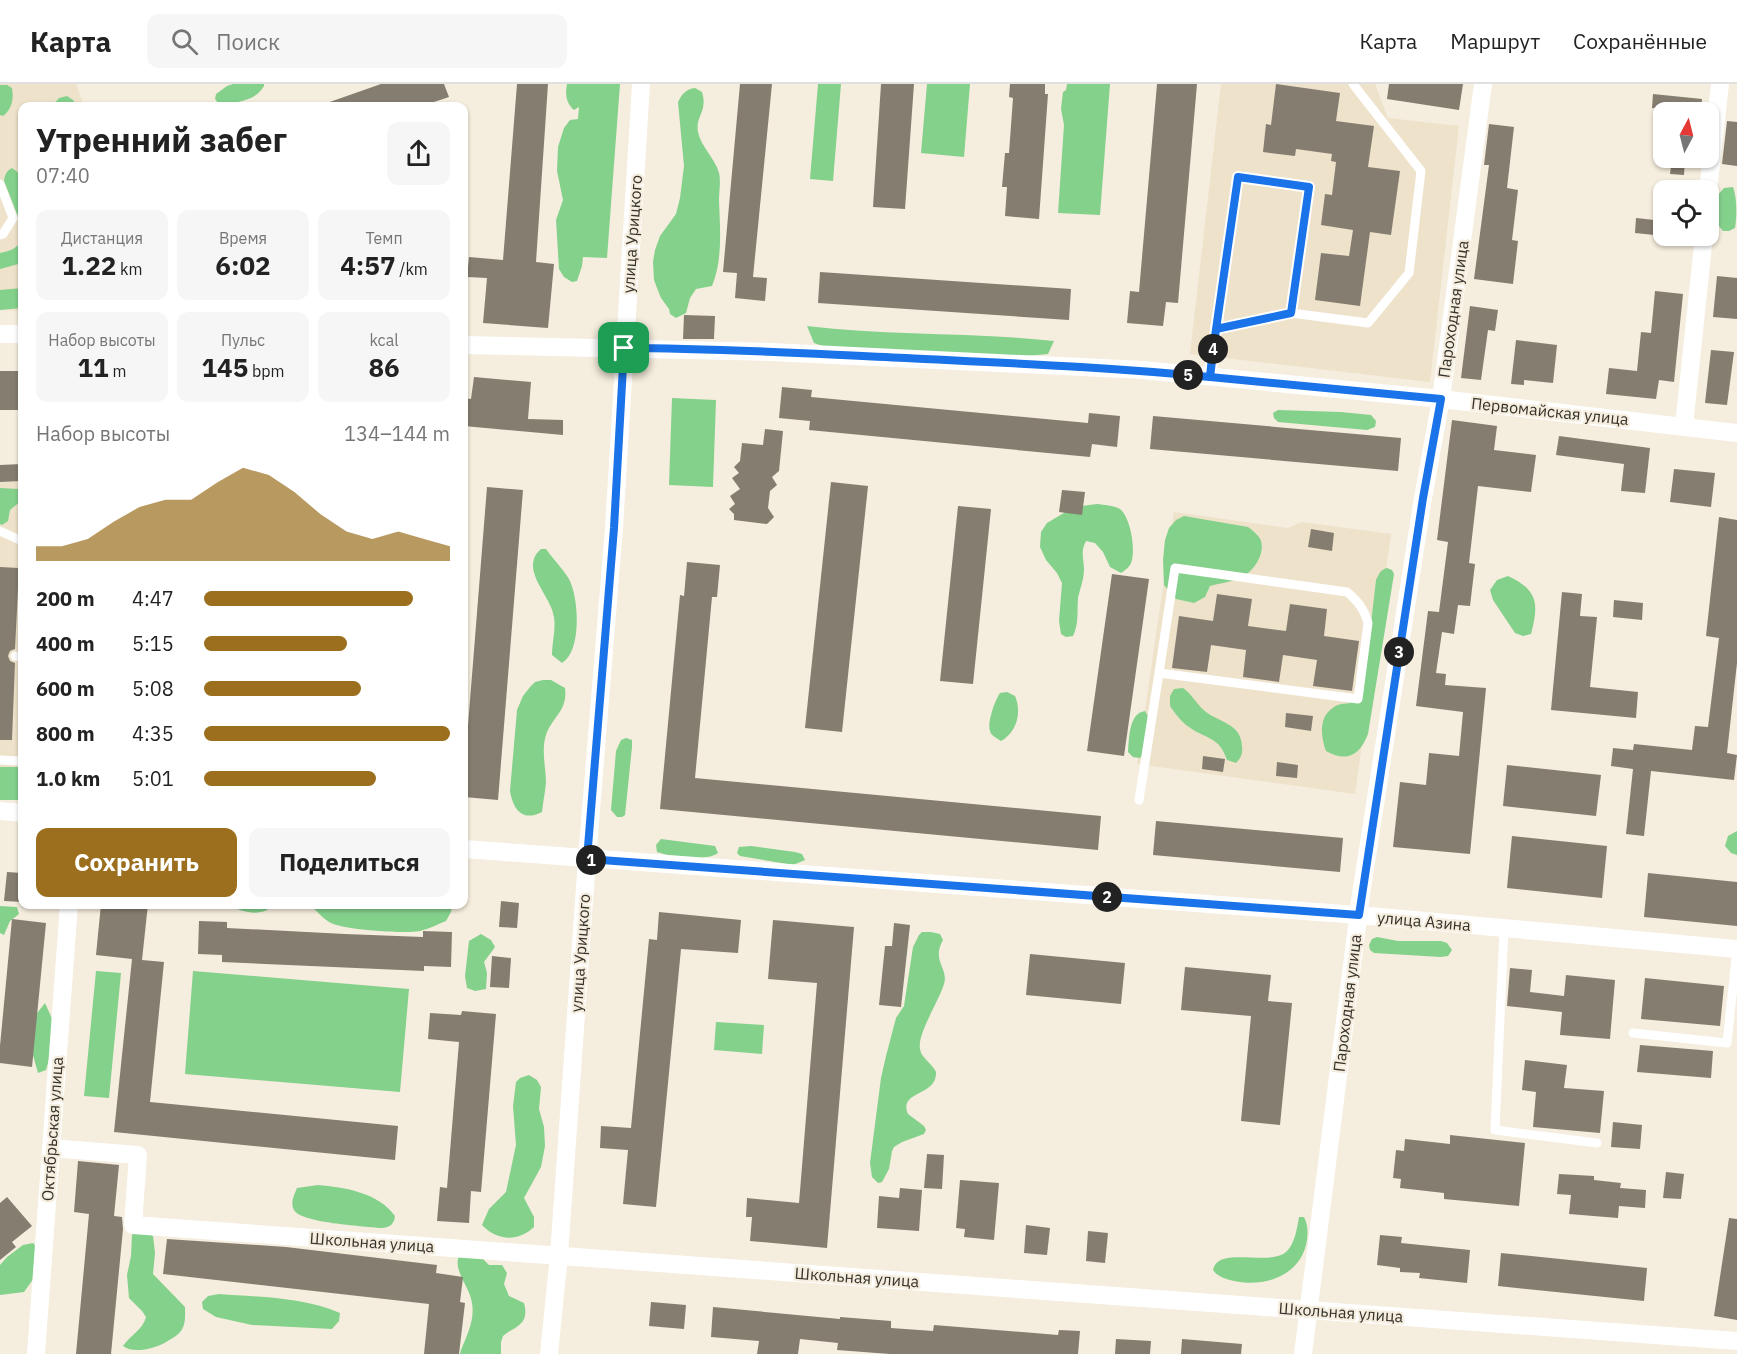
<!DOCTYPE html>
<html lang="ru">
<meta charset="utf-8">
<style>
body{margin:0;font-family:"IBM Plex Sans",sans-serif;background:#f6f6f6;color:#222;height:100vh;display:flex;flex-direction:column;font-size:22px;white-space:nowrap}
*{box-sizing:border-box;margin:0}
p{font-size:20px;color:#767676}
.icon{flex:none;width:33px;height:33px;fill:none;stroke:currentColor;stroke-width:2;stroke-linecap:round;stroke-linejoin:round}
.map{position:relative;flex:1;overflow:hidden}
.side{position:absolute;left:18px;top:18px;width:450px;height:807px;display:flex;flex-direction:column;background:#fff;border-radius:12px;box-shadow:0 2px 4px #0004}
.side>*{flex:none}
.needle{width:39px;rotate:7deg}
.fabs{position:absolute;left:1653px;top:18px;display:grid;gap:12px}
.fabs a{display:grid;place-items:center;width:66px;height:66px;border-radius:12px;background:#fff;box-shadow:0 2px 4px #0004;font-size:30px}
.pin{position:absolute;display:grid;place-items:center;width:51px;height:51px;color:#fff;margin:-26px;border-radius:12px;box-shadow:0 3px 9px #0006}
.km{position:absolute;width:30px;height:30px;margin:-15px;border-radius:50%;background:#222;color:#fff;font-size:16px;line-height:30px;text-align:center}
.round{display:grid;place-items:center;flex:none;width:63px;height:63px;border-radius:12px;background:#f6f6f6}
.head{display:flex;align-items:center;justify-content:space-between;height:102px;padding:0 18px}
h1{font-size:33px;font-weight:700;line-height:45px}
.figures{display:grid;grid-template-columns:repeat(3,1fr);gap:9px;height:102px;padding:6px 18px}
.figures div{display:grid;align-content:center;border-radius:12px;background:#f6f6f6;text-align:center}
.figures b{font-size:26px;font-weight:700}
.figures small{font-size:16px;font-weight:400}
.figures p{font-size:16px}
.chart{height:168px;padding:12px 18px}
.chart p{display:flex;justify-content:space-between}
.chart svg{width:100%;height:108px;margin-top:6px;fill:#9b6f1e;opacity:.7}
.button{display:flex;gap:12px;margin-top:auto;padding:12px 18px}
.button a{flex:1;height:69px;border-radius:12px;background:#9b6f1e;color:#fff;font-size:24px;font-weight:700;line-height:69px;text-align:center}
.button a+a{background:#f6f6f6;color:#222}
ul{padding:0 18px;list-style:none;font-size:20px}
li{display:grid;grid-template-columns:96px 72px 1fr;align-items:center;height:45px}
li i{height:15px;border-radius:8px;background:#9b6f1e}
header{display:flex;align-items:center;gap:36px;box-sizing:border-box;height:84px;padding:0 30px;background:#fff;border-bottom:2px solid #e0e0e0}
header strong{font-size:28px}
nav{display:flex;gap:33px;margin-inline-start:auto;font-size:21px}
.search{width:420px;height:54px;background:#f6f6f6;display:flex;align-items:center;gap:15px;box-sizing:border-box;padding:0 21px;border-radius:12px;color:#767676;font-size:22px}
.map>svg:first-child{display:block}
.built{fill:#eee2cb}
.green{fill:#84d18c}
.building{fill:#857d6f}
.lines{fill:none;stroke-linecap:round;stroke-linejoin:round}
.service{stroke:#fff;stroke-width:9}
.minor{stroke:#fff;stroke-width:18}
.route-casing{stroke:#fff;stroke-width:12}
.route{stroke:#1a73e8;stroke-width:8}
.labels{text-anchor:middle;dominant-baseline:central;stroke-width:4.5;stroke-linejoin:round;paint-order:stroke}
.street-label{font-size:16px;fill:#35322c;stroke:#f5eddd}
</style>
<header>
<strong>Карта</strong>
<div class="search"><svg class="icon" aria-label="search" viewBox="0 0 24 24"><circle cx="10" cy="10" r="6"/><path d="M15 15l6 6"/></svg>Поиск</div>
<nav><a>Карта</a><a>Маршрут</a><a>Сохранённые</a></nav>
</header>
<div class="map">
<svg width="1737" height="1270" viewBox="0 0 1737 1270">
<rect width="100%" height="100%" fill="#f5eddd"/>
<g class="built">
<polygon points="0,0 76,0 84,22 22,22 22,227 0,226"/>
<polygon points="1221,0 1375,0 1388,34 1459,42 1430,298 1190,270"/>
<polygon points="22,397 22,693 0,692 0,398"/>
<polygon points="1174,428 1288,444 1302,438 1391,450 1355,710 1137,680"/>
</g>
<g class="green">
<path d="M233,0H264V2C256,17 235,19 219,20L215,15L216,10L227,2Z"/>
<path d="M567,0H620L607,174L583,173L582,182L577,197L572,198L564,193L559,185L556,136L563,116L557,87L558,63L564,44L570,36L578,35L579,23L574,26C566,19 565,10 567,0Z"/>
<polygon points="818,0 841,0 833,97 810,95"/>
<polygon points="927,0 970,0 964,73 921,69"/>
<polygon points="1067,0 1110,0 1100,131 1058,129 1064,41 1061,25 1063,8 1066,6"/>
<path d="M0,1H7L12,4C14,15 12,25 3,32L0,31Z"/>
<path d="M695,4L702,8C708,28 695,32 698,48C701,63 715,74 719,89C721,97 719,108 719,116C720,145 723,175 712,202L696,205L690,214L686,229L676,234L670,230L669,225L661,214L657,204L654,196L653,178L655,166L660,152L676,130L680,114L684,82L678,18C682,10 686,5 695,4Z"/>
<polygon points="67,12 73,16 77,22 52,22 59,14"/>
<path d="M12,84L20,90L22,94V148L21,140L4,97C5,91 6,87 12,84Z"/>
<path d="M1733,103C1737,113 1737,133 1735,144L1729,147H1723L1715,137L1718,111L1724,104Z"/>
<path d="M22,156V179L0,185V169C9,167 17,165 22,156Z"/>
<polygon points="22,204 22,224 0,226 0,206"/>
<path d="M807,242C889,252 972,248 1054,257L1048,270L1016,273L837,267L814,259Z"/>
<polygon points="672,314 716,316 713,403 669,401"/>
<polygon points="1278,326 1341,328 1371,331 1376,337 1375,343 1367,346 1278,338 1274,334 1273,329"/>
<polygon points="0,404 19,405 22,408 22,416 10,426 8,437 2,441 0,440"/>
<path d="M1097,420C1104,421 1113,421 1120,425C1131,434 1136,467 1131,479C1129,484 1125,486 1121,489L1110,483L1103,468L1095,459L1086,457C1080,468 1084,475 1084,485C1084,495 1080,505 1078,514C1077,527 1079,540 1073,552L1066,553L1061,550L1059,537L1062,499L1057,489L1046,476L1040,463L1041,448L1047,439L1074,423Z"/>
<path d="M1184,432L1248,443C1252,446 1259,451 1261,457C1265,470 1254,487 1242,493C1233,498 1220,499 1210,502L1205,513L1194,519L1176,515L1164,501L1163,476L1165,456L1169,444L1176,436Z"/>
<path d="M541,465H546C553,475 563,485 569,495C579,514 582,567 562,579L552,571C552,559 556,545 554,533C552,512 518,485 541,465Z"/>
<path d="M1387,484L1392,486L1394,490L1368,650C1360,671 1347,679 1326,667C1321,652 1318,633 1334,623C1345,616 1350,625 1363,609L1376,496C1379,490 1380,486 1387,484Z"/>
<path d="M1508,492C1538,506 1539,520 1531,550L1523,552L1515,549L1493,516L1490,506L1497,496Z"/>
<path d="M543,596H551L565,604C568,627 552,633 546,651C541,666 546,684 546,699C545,709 543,718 542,728C523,738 513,726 510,707L517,626L523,612L530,603L535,598Z"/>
<path d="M1183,604C1192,610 1197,621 1206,628C1221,639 1241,640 1242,662C1243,669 1241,674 1236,679L1227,676C1219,652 1207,656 1189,643C1181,638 1175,629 1170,622V612L1174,605Z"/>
<path d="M1007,608L1015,612C1022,628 1017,648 1001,657C997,654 991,652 990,647C987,639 995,616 1000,609Z"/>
<path d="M1145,627L1148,632L1144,672L1139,674L1133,673L1128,668C1129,654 1129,629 1145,627Z"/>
<polygon points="626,654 632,656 632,663 625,731 622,733 617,733 611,726 616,667 621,656"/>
<rect x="0" y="683" width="22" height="33"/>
<polygon points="1737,747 1737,771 1731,769 1725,762 1728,752"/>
<path d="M661,755L715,762L718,769C706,778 671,773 657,768L656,761Z"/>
<polygon points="751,762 795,768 802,770 805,776 793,781 740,772 737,769 739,763"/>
<path d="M229,821H270L267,826C255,832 240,827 229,821Z"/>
<path d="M397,821L398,823L452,821L451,828L446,837C438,840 429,845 420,847C404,850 346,846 331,839C323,835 317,827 310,821Z"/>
<polygon points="0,822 17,823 19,830 10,837 4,851 0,849"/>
<path d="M922,848H931L940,850L943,856C931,877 949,884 944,900C939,917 917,950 920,965C921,974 932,979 936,988C937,1013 898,1006 908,1030L924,1042L926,1046L924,1050L902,1058L894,1063L892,1067L889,1085L882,1098L878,1099L872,1093L870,1079L881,994L886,972L896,934L904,922L913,863L919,851Z"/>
<polygon points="481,850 491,856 495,863 484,878 487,889 486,905 475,907 467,904 465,892 469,857"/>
<polygon points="1377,853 1398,857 1441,857 1447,859 1452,866 1448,872 1441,873 1374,869 1370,866 1369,861 1372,855"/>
<polygon points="96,887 121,889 109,1014 84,1012"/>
<polygon points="193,887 409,905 400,1008 185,990"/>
<polygon points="45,919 54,939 53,961 46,986 38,989 31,964 31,937"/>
<polygon points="716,938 764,941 762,970 714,966"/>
<path d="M529,991L537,996L541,1003L539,1025L544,1043L545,1062L541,1083L524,1114L534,1133V1143C518,1158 497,1157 482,1141L489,1125L506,1108L516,1061L513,1022L516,998L520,994Z"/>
<path d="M318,1101C344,1103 379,1109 395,1132C394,1142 388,1144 379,1144C363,1142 301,1139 294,1126C290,1119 294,1111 297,1104Z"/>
<path d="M1299,1133H1304C1308,1141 1308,1148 1307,1156C1302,1191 1265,1204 1234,1197C1226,1195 1218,1193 1213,1186C1218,1161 1269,1183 1286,1168C1295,1160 1297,1144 1299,1133Z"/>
<path d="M142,1144L153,1152L155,1169L153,1190L185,1223C185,1231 186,1240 181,1247C177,1252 171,1255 166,1258C154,1265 133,1270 123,1262C130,1251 143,1246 146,1233L142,1227L129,1214L127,1191L131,1172L132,1151L135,1147Z"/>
<polygon points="33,1159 40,1168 39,1187 24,1208 0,1211 0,1181 7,1173 23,1161"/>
<path d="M464,1170L483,1175L489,1181H502L507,1189L504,1200L509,1212L524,1219C530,1241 515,1242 503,1252L501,1258V1270H460L461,1266C467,1251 475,1236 472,1219C470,1203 455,1190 458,1174Z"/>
<path d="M219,1210C258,1213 303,1213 340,1229L339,1237L332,1245L252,1241L216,1233L203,1225L202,1218L208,1212Z"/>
</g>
<g class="building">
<polygon points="381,0 444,0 449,13 422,22 324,22 324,20"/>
<polygon points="517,0 548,0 536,178 554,180 548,244 483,239 487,194 467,193 469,173 503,176"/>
<polygon points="740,0 772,0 753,193 767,194 765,217 735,214 737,189 723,188"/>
<polygon points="881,0 914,0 905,125 873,123"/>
<polygon points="1010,0 1045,0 1045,10 1048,10 1039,135 1005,132 1007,103 1002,103 1005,69 1009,69 1013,14 1009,13"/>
<polygon points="1157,0 1197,0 1178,219 1166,218 1163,242 1127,239 1130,207 1139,208"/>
<polygon points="1276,0 1340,9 1336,37 1374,42 1368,83 1400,87 1391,151 1370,148 1360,222 1315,216 1321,169 1349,172 1353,146 1321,141 1325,110 1332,111 1336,78 1331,77 1332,70 1296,65 1295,72 1263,68 1266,40 1271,41"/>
<polygon points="1389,0 1463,0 1459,26 1387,15"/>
<polygon points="1653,10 1702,15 1701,28 1665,28 1665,25 1652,24"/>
<polygon points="1727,37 1737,38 1737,82 1722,80"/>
<polygon points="1489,40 1514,43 1507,104 1518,106 1512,156 1518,157 1513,200 1474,195 1489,81 1484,81"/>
<polygon points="1672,74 1685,74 1684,91 1670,90"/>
<polygon points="1636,134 1664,137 1664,152 1635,149"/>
<polygon points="820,188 1071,205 1069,236 818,219"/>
<polygon points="1717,192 1737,194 1737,235 1713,233"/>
<polygon points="1655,207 1683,210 1674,298 1659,296 1656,315 1606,310 1609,284 1637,287 1641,248 1651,249"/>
<polygon points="1470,222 1498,226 1495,247 1488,246 1481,296 1461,294"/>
<polygon points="684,231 715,232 714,255 683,255"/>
<polygon points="1516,256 1557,261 1553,299 1524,296 1524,301 1511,300"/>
<polygon points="1711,266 1734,268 1727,321 1705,319"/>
<rect x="0" y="287" width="22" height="39"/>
<polygon points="474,293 531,298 528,335 563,336 563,351 464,342 464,314 471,315"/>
<polygon points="782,303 812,306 811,313 1088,339 1089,329 1120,332 1117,363 1092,360 1090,373 809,346 810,337 779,334"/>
<polygon points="1153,332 1401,354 1398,387 1150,365"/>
<polygon points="1452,336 1497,342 1494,366 1536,371 1531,408 1478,402 1469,479 1475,480 1470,522 1458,521 1454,550 1442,548 1436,589 1446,590 1445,601 1486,604 1470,770 1393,763 1400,698 1426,701 1429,669 1459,672 1463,628 1416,622 1428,527 1439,528 1448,458 1437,456"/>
<polygon points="765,345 783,347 779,387 772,393 777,401 770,407 768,424 774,433 767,440 734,436 734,430 729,425 735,420 730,412 740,405 732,394 739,389 734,383 740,377 742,359 763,361"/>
<polygon points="1559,352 1650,364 1645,409 1621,407 1624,380 1556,371"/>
<polygon points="22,380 22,397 0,398 0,381"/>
<polygon points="1674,385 1715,389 1711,423 1670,418"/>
<polygon points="831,398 868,402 842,648 805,644"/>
<polygon points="487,403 523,406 498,716 464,713 464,692"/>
<polygon points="1062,406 1085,408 1082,431 1059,428"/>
<polygon points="958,422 991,425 973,600 940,597"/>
<polygon points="1719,433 1737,436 1737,579 1727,669 1737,671 1734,696 1651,687 1644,752 1626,750 1633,685 1611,682 1613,664 1633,666 1634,660 1692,666 1695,642 1708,643 1719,554 1706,552"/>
<polygon points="1311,445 1334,449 1332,467 1308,463"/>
<polygon points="687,478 720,481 717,513 712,513 695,694 1101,732 1098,766 660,725 680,511 684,512"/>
<polygon points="0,483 19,484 15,565 10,567 8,572 10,577 15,579 12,656 0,656"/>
<polygon points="1112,490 1149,495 1124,672 1087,667"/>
<polygon points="1562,508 1582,510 1580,532 1597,533 1590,603 1638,608 1636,634 1551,626"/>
<polygon points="1217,510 1252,515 1248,542 1286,547 1290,520 1327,525 1324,552 1359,557 1352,607 1313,602 1317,576 1283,571 1279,598 1243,593 1246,566 1211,561 1207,588 1172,584 1179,532 1213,537"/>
<polygon points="1614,516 1643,519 1642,536 1613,533"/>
<polygon points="1286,629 1313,632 1311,647 1285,643"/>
<polygon points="1203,672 1225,675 1223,688 1202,685"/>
<polygon points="1277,678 1298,681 1297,694 1276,692"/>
<polygon points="1507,681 1601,691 1596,732 1503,722"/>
<polygon points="1156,737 1343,754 1340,788 1153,771"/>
<polygon points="1512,752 1607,762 1602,814 1507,804"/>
<polygon points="7,788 22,789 22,818 4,817"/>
<polygon points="1648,789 1737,798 1737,842 1644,833"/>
<polygon points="501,817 519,819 517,844 499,843"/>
<polygon points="101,820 148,820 142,876 164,878 150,1018 398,1042 395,1076 114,1048 132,875 96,871"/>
<polygon points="659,828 741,836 738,869 681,865 656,1123 623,1120 628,1066 600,1064 601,1042 631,1044 649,855 657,856"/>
<polygon points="12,835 46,839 32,983 0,979 0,962"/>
<polygon points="773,836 854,843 827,1164 750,1157 752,1133 746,1133 747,1114 799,1119 817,899 768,895"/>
<polygon points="199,837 227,838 227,844 345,850 423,853 423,847 452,848 451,883 424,882 424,887 222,878 222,871 198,870"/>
<polygon points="894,839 910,841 901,923 879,921 885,862 892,862"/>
<polygon points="1030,870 1125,879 1121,920 1026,911"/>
<polygon points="492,872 511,874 509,904 490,903"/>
<polygon points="1185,883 1271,891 1268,917 1292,919 1280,1041 1241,1037 1251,932 1181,926"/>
<polygon points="1510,884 1532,886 1530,908 1564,912 1566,891 1615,896 1610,955 1560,951 1562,928 1507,922"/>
<polygon points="1645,894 1724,902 1720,942 1641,935"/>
<polygon points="462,927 496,930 481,1108 471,1107 469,1139 437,1137 440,1103 447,1104 459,958 428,955 430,929 461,931"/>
<polygon points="1640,961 1713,967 1711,994 1637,988"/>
<polygon points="1525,976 1567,981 1564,1004 1604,1007 1600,1049 1533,1043 1536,1008 1522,1006"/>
<polygon points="1613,1038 1642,1041 1640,1065 1611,1063"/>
<polygon points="1450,1051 1525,1059 1519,1122 1444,1115 1444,1109 1400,1104 1401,1095 1393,1094 1396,1066 1404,1067 1405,1055 1450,1060"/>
<polygon points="927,1070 944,1071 942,1105 924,1104"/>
<polygon points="78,1077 119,1081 114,1132 122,1133 123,1145 111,1270 76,1270 89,1130 74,1128"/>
<polygon points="1666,1088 1684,1090 1681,1115 1663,1114"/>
<polygon points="1559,1090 1594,1092 1594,1096 1621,1099 1620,1104 1646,1106 1645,1124 1619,1122 1618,1134 1569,1130 1571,1111 1557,1110"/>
<polygon points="960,1096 999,1099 994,1156 964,1153 965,1145 956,1144"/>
<polygon points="900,1104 922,1106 919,1147 877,1144 879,1112 899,1114"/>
<polygon points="7,1113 32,1142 12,1158 16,1163 0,1176 0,1119"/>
<polygon points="1729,1134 1737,1135 1737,1236 1714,1232"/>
<polygon points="1026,1141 1050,1144 1047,1171 1024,1169"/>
<polygon points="1088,1147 1108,1149 1105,1179 1086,1177"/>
<polygon points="1380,1151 1402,1153 1401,1159 1470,1166 1467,1199 1419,1194 1420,1189 1400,1188 1400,1184 1377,1181"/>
<polygon points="167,1155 286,1163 437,1181 436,1189 463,1193 460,1218 465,1219 459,1270 424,1270 429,1220 163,1190"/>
<polygon points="1501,1169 1647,1184 1644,1217 1498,1202"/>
<polygon points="651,1218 686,1221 684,1245 649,1242"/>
<polygon points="713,1223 840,1235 840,1233 891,1237 891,1244 933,1247 934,1241 1058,1251 1059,1246 1080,1247 1078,1270 890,1270 837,1266 838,1259 800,1255 798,1270 757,1270 759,1257 711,1253"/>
<polygon points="1116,1255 1151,1257 1150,1270 1115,1270"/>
<polygon points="1182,1255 1242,1260 1241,1270 1181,1270"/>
</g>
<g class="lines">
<g class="service">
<polyline points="0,100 13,134 3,150 0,151"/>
<polyline points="1216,245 1291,229"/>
<polyline points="1210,293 1238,93 1309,103 1291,229 1368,239 1409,189 1421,87 1353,0"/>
<polyline points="0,447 22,457"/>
<polyline points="15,572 22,573"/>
<polyline points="0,676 19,677 22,675"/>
<path d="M1139,716L1159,589L1358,615L1368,539C1364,525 1358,517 1347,508L1175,484L1159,589"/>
<polyline points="1504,844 1495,1046 1597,1059"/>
<polyline points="1633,949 1727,959 1737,865"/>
</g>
<g class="minor">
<polyline points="1708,107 1720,0"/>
<polyline points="0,250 22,250"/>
<polyline points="464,261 771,268 1143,286 1441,315 1737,349"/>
<polyline points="1684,342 1704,152"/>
<polyline points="0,727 22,729"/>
<polyline points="464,765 1358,831 1737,865"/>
<polyline points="51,1064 138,1071 133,1141 1737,1257"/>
<polyline points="36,1270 69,820"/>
<polyline points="549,1270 559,1171 587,775 614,444 641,0"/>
<polyline points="1303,1270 1361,810 1423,414 1441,315 1483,0"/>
</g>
</g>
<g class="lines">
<g class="route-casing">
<path id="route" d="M624,264L614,444L587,775L1359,831L1423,414L1441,315L1210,293L1216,245L1291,229L1309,103L1238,93L1212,273L1210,293C1109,283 1007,279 906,274C812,270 718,264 624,264"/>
</g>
<use href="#route" class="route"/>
</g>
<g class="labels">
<g class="street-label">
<text transform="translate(632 150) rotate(-86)">улица Урицкого</text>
<text transform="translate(1453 225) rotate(-82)">Пароходная улица</text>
<text transform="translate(1550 327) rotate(6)">Первомайская улица</text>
<text transform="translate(1424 837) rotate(5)">улица Азина</text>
<text transform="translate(580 869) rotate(-86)">улица Урицкого</text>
<text transform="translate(1347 919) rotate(-83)">Пароходная улица</text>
<text transform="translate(52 1045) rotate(-86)">Октябрьская улица</text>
<text transform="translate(372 1158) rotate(4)">Школьная улица</text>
<text transform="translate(857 1193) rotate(4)">Школьная улица</text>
<text transform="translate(1341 1228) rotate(4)">Школьная улица</text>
</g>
</g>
</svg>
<div class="fabs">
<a><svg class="needle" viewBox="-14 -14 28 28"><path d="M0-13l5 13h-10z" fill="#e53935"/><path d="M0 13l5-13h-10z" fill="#767676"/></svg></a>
<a><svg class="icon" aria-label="locate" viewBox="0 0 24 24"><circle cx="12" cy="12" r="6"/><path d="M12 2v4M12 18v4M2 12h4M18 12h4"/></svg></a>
</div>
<div class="pin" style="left:624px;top:264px;background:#1e9e55"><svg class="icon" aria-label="arrive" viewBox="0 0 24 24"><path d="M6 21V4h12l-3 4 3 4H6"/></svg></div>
<b class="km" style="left:591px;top:776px">1</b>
<b class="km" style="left:1107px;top:813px">2</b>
<b class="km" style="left:1399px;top:568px">3</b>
<b class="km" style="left:1213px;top:265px">4</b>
<b class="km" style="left:1188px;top:291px">5</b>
<section class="side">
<div class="head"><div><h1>Утренний забег</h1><p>07:40</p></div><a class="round"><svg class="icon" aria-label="share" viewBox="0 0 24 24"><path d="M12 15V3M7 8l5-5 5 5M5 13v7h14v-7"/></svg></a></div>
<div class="figures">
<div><p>Дистанция</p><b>1.22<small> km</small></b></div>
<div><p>Время</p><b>6:02</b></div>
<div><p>Темп</p><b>4:57<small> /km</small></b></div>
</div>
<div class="figures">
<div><p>Набор высоты</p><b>11<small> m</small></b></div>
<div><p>Пульс</p><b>145<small> bpm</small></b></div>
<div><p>kcal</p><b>86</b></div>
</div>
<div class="chart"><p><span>Набор высоты</span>134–144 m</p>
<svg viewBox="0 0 160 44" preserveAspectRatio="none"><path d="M0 44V38L10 38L20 35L30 28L40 22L50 19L60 19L70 12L80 6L90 9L100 16L110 25L120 32L130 35L140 32L150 35L160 38V44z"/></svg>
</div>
<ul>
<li><b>200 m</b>4:47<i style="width:85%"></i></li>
<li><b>400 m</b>5:15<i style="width:58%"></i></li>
<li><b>600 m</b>5:08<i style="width:64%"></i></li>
<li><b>800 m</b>4:35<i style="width:100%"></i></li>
<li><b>1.0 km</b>5:01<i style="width:70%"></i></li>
</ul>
<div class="button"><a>Сохранить</a><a>Поделиться</a></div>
</section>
</div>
